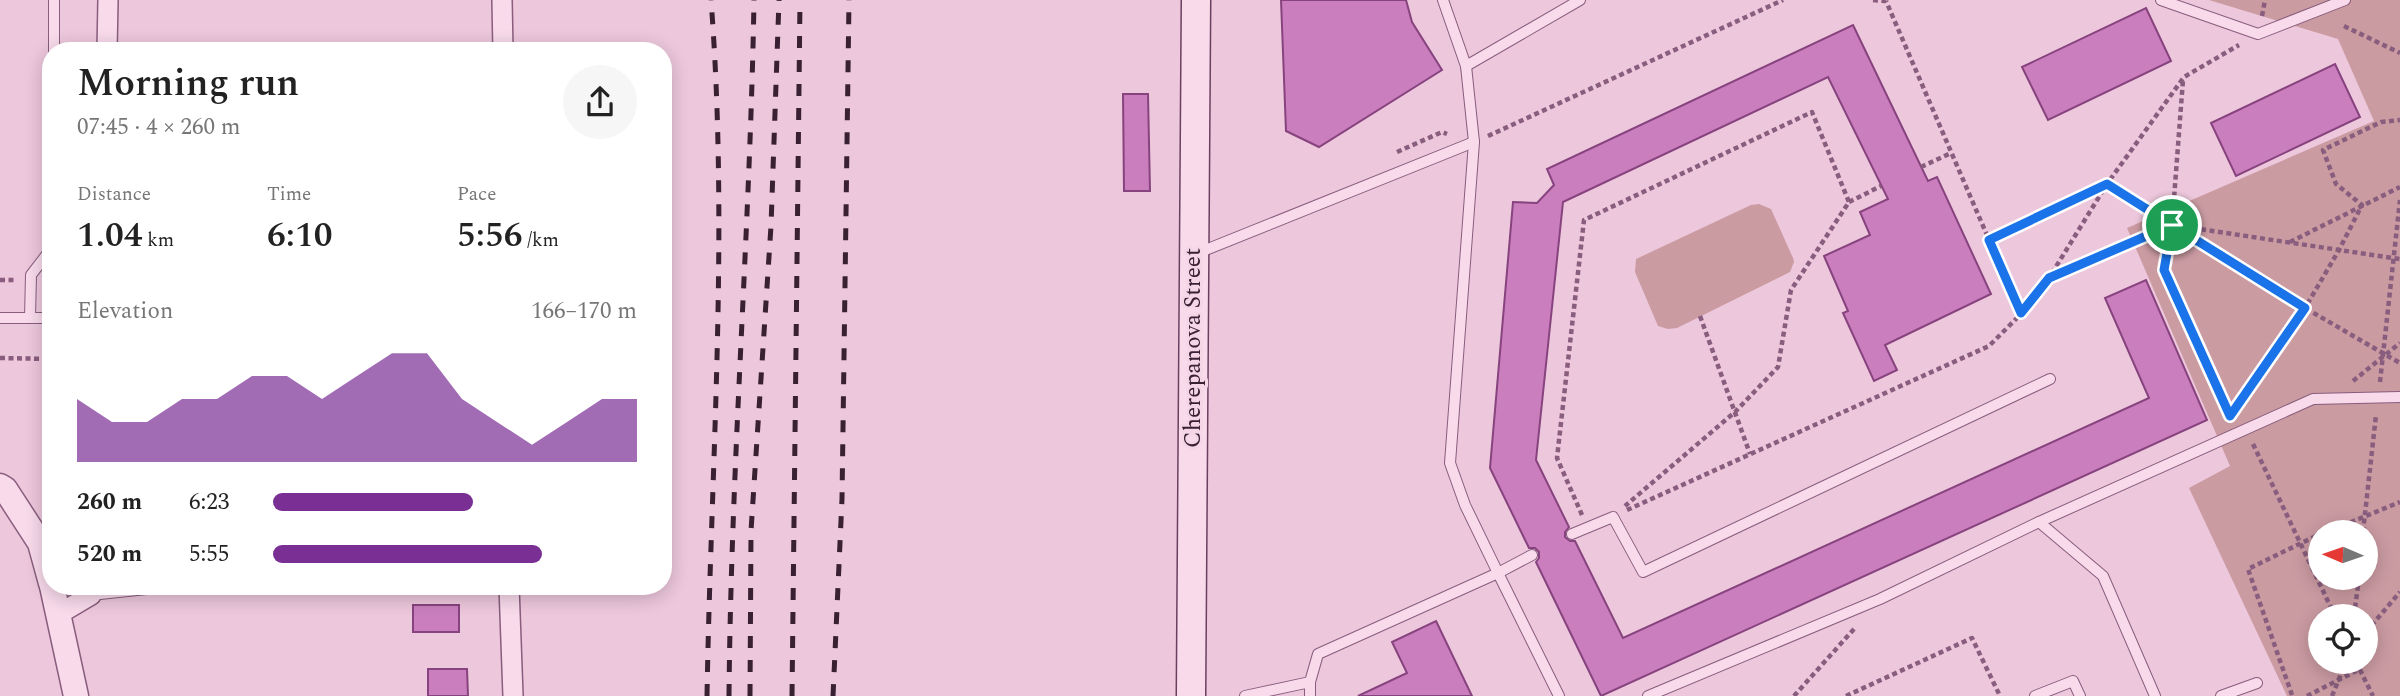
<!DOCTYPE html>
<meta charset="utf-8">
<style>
body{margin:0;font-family:Spectral,serif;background:#f6f6f6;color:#222;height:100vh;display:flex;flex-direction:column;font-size:26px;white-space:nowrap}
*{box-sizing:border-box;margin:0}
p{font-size:23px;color:#767676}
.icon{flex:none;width:38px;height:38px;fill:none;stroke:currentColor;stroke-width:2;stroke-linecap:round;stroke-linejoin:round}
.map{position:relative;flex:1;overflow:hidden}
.side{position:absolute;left:42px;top:42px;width:630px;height:553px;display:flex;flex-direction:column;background:#fff;border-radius:28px;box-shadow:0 4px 18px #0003}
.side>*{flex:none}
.needle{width:46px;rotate:272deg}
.fabs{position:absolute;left:2308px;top:520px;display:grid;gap:14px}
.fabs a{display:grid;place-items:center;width:70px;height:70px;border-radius:50%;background:#fff;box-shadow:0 4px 18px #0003;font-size:35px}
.pin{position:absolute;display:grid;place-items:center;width:60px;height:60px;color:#fff;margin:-30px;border:4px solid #fff;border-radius:50%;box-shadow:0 2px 7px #0007}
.round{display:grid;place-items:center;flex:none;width:74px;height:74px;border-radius:37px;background:#f6f6f6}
.head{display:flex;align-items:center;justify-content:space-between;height:119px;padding:0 35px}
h1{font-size:38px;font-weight:600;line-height:52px}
.metrics{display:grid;grid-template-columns:repeat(3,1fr);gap:10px;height:119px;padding:7px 35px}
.metrics div{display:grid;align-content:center}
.metrics b{font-size:35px;font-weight:600}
.metrics small{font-size:19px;font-weight:400}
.metrics p{font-size:19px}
.chart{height:196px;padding:14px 35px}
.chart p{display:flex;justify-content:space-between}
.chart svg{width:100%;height:126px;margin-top:7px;fill:#7a2f95;opacity:.7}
ul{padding:0 35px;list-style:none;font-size:23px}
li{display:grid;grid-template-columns:112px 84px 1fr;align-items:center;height:52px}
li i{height:18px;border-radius:9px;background:#7a2f95}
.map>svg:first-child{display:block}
.green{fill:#cb9ba2;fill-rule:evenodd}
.building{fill:#ca7ebe;stroke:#87437e;stroke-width:2}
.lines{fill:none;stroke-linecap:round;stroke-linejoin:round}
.service-casing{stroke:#885d7d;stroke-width:12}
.minor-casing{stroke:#885d7d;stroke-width:22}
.tertiary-casing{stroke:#885d7d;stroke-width:27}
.secondary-casing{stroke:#6a4060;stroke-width:31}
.path{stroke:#885d7d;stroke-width:4.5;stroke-dasharray:5 3.5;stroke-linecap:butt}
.service{stroke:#f8daeb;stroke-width:10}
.minor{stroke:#f8daeb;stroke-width:19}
.tertiary{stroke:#f8daeb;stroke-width:24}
.secondary{stroke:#f8daeb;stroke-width:28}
.rail{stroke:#392033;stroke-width:5;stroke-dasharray:12 12;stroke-linecap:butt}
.route-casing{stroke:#fff;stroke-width:14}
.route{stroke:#1a73e8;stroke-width:9}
.labels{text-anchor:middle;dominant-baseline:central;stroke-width:6;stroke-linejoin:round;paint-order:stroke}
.street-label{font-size:23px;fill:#392033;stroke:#f5d6e7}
</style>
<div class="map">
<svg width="2400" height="696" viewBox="0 0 2400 696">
<rect width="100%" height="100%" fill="#edc7dc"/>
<g class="green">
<path d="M2209,0H2400V696H2287L2189,488L2230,466L2127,228L2374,121L2338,39ZM2320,532H2366V578H2320ZM2320,616H2366V662H2320Z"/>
<polygon points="1759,204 1771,209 1793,258 1794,262 1790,272 1677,328 1668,329 1658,326 1635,272 1636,259 1751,205"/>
</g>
<g class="building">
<polygon points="1281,0 1406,0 1412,22 1442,70 1319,147 1286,131"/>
<polygon points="2146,8 2171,61 2048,120 2022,67"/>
<polygon points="1853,25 1928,181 1937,177 1991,294 1885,345 1897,370 1874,381 1843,313 1848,311 1824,256 1870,235 1860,212 1888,199 1828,77 1563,202 1536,460 1569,527 1565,532 1565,537 1570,541 1575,541 1623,638 2149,398 2105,298 2146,280 2207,420 1601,696 1536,562 1539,558 1539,552 1535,548 1529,548 1490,468 1513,202 1537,203 1554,185 1547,169"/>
<polygon points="2335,64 2360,117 2236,176 2211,123"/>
<polygon points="1123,94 1148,94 1150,191 1124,191"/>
<rect x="413" y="605" width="46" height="27"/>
<polygon points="1436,621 1472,696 1358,696 1407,673 1392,642"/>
<polygon points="428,669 467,669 468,696 428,696"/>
</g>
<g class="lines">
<g class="service-casing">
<g id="service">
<polyline points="1443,0 1466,66 1474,142 1450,463 1465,505 1498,573 1532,555"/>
<polyline points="2161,0 2258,34 2345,0"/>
<polyline points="54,51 54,0"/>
<polyline points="1466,66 1580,0"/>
<polyline points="1198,253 1474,142"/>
<polyline points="0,318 30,318 31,275 51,249"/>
<polyline points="30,318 51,318"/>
<polyline points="2039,522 2103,576 2155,696"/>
<polyline points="1572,534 1613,517 1643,572 2050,379"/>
<polyline points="91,595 174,586"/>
<polyline points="1310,682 1318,654 1498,573 1559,696"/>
<polyline points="1245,696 1310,682 1310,696"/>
<polyline points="1648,696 1880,599 2039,522 2313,399 2400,397"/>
<polyline points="2035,696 2073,681 2080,696"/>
<polyline points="2221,696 2257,683"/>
</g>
</g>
<g class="minor-casing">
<g id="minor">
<polyline points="502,0 503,51"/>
<polyline points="107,51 108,0"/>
<polyline points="509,586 513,696"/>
<polyline points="59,614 91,595 92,586"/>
</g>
</g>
<g class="tertiary-casing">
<g id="tertiary">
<polyline points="0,486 5,489 40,543 51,583"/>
<polyline points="52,586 76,696"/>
</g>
</g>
<g class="secondary-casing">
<polyline id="secondary" points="1191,696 1196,0"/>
</g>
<g class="path">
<polyline points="1873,0 1886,1"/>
<polyline points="2262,16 2265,0"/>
<polyline points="2344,26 2400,53"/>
<polyline points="1488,136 1783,0"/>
<polyline points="1397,152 1442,132 1447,134"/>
<polyline points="1921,167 1951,153"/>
<polyline points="1849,202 1881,186"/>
<polyline points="1989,240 2107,184 2305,308 2400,363"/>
<polyline points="2290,242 2400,187"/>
<polyline points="2050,278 2172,225 2183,80"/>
<polyline points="0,280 15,280"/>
<polyline points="2021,314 2049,278 2107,184 2184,77 2239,45"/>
<polyline points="1700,316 1750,454"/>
<polyline points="0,358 51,359"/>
<polyline points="2353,381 2400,343"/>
<polyline points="2380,382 2400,200"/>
<polyline points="2231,416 2305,308 2339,250 2362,205 2336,184 2323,150 2381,122 2400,120"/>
<polyline points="2232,418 2164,270 2172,225 2400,259"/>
<polyline points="2253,444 2335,616"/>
<polyline points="1627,510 1989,346 2021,314 1886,1"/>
<polyline points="1582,515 1557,458 1584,220 1812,112 1849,202 1791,290 1778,367 1735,412 1625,506"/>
<polyline points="2327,532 2400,502"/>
<polyline points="2363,532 2376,415"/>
<polyline points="2354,616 2359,578"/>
<polyline points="2366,632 2400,592"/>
<polyline points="2356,662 2373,696"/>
<polyline points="2292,695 2248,569 2320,534"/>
<polyline points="1794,696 1854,629"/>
<polyline points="1846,696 1972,638 2000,696"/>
<polyline points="2307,696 2360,669"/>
<polyline points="2332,696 2346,662"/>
</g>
<use href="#service" class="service"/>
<use href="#minor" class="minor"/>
<use href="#tertiary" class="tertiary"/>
<use href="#secondary" class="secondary"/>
<g class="rail">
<path d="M707,696C711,464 729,232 711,0"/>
<path d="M729,696C731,464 750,232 754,0"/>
<polyline points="750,696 751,531 771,226 779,0"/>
<polyline points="792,696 800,0"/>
<polyline points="833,696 842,499 849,0"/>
</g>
</g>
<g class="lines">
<g class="route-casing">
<polyline id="route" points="2172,225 2049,278 2021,313 1989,240 2107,184 2172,225 2164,270 2230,416 2305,308 2172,225"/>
</g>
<use href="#route" class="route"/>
</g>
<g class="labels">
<g class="street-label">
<text transform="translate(1193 348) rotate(-90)">Cherepanova Street</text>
</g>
</g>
</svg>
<div class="fabs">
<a><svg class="needle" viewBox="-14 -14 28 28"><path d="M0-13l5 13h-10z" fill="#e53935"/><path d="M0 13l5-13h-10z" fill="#767676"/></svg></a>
<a><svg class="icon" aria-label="locate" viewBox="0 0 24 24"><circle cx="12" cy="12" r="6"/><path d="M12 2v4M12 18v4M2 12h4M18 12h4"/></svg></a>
</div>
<div class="pin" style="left:2172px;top:225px;background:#1e9e55"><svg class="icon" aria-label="arrive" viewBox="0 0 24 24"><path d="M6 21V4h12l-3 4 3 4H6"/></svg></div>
<section class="side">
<div class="head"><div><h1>Morning run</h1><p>07:45 · 4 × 260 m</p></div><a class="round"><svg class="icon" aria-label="share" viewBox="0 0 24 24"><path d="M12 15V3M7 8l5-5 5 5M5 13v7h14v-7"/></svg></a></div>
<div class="metrics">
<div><p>Distance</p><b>1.04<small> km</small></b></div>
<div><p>Time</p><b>6:10</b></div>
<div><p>Pace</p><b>5:56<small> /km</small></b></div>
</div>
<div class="chart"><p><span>Elevation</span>166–170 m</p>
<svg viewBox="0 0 160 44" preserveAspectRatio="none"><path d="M0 44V22L10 30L20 30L30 22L40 22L50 14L60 14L70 22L80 14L90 6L100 6L110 22L120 30L130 38L140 30L150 22L160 22V44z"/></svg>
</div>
<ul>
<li><b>260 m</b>6:23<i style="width:55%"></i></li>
<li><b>520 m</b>5:55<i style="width:74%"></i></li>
</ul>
</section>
</div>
